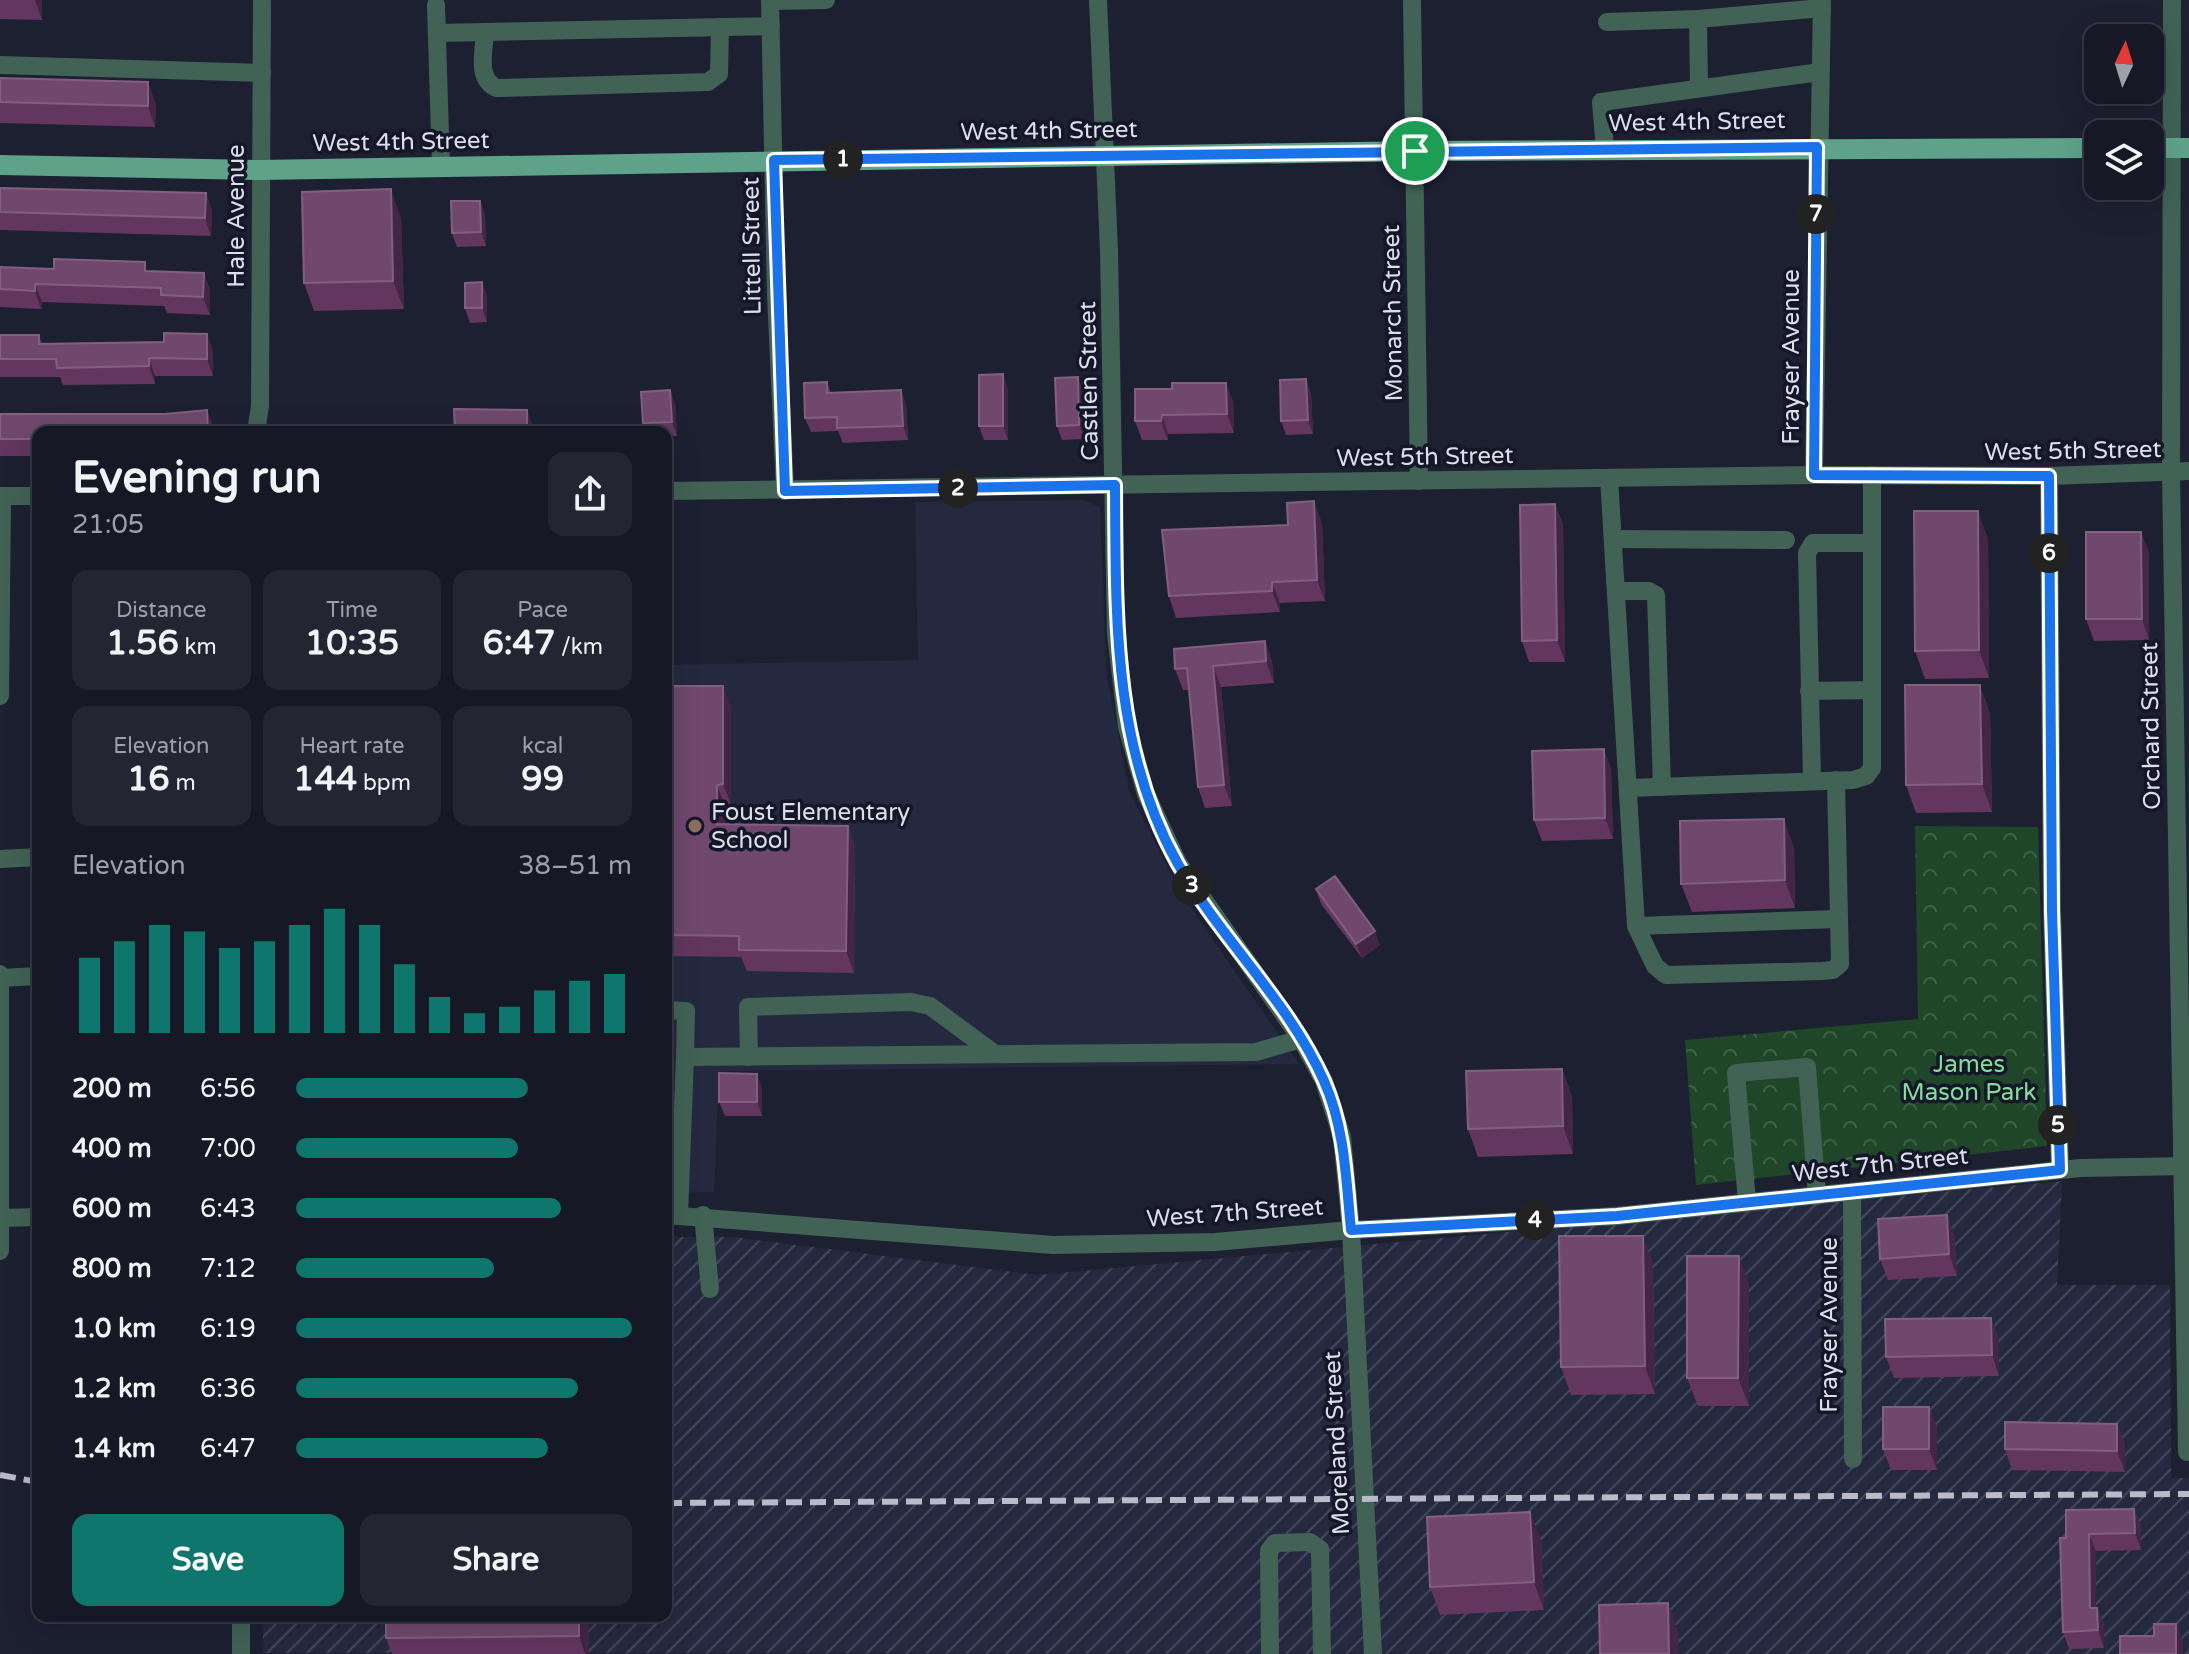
<!DOCTYPE html>
<meta charset="utf-8">
<style>
body{margin:0;font-family:"Varela Round",sans-serif;background:#232532;color:#f1f3f6;height:100vh;display:flex;flex-direction:column;font-size:30px;white-space:nowrap}
*{box-sizing:border-box;margin:0}
p{font-size:26px;color:#9ea0a7}
.icon{flex:none;width:44px;height:44px;fill:none;stroke:currentColor;stroke-width:2;stroke-linecap:round;stroke-linejoin:round}
.map{position:relative;flex:1;overflow:hidden}
.sheet{position:absolute;left:32px;top:426px;width:640px;height:1196px;display:flex;flex-direction:column;background:#161825;border-radius:16px;box-shadow:0 8px 32px #0002,0 0 0 2px #353742}
.sheet>*{flex:none}
.needle{width:52px;rotate:4deg}
.tools{position:absolute;left:2084px;top:24px;display:grid;gap:16px}
.tools a{display:grid;place-items:center;width:80px;height:80px;border-radius:16px;background:#161825;box-shadow:0 8px 32px #0002,0 0 0 2px #353742;font-size:40px}
.pin{position:absolute;display:grid;place-items:center;width:68px;height:68px;color:#fff;margin:-34px;border:4px solid #fff;border-radius:50%;box-shadow:0 2px 8px #0007}
.km{position:absolute;width:40px;height:40px;margin:-20px;border-radius:50%;background:#222;color:#fff;font-size:22px;line-height:40px;text-align:center}
.round{display:grid;place-items:center;flex:none;width:84px;height:84px;border-radius:16px;background:#232532}
.overview{display:flex;align-items:center;justify-content:space-between;height:136px;padding:0 40px}
h1{font-size:44px;font-weight:700;line-height:60px}
.stats{display:grid;grid-template-columns:repeat(3,1fr);gap:12px;height:136px;padding:8px 40px}
.stats div{display:grid;align-content:center;border-radius:16px;background:#232532;text-align:center}
.stats b{font-size:34px;font-weight:700}
.stats small{font-size:22px;font-weight:400}
.stats p{font-size:22px}
.chart{height:224px;padding:16px 40px}
.chart p{display:flex;justify-content:space-between}
.chart svg{width:100%;height:144px;margin-top:8px;stroke:#0f766e;stroke-width:6}
.action{display:flex;gap:16px;margin-top:auto;padding:16px 40px}
.action a{flex:1;height:92px;border-radius:16px;background:#0f766e;color:#fff;font-size:32px;font-weight:700;line-height:92px;text-align:center}
.action a+a{background:#232532;color:#f1f3f6}
ul{padding:0 40px;list-style:none;font-size:26px}
li{display:grid;grid-template-columns:128px 96px 1fr;align-items:center;height:60px}
li i{height:20px;border-radius:10px;background:#0f766e}
.map>svg:first-child{display:block}
.built{fill:#25293f}
.industrial{fill:url(#industrial-furrows)}
.park{fill:url(#park-crowns)}
.lines{fill:none;stroke-linecap:round;stroke-linejoin:round}
.minor{stroke:#426256;stroke-width:18}
.major{stroke:#5ea389;stroke-width:20}
.rail{stroke:#b9bbc8;stroke-width:6;stroke-dasharray:16 8;stroke-linecap:butt}
.wall{fill:#63365f}
.shaded-wall{fill:#422547}
.building{fill:#70486e;stroke:#815f82;stroke-width:2}
.route-casing{stroke:#fff;stroke-width:16}
.route{stroke:#1a73e8;stroke-width:10}
.education-dot{fill:#8d6e63;stroke:#141727;stroke-width:3}
.labels{text-anchor:middle;dominant-baseline:central;stroke-width:7;stroke-linejoin:round;paint-order:stroke}
.street-label{font-size:24px;fill:#dcdeea;stroke:#141727}
.poi-label{font-size:24px;fill:#dcdeea;stroke:#141727;text-anchor:start}
.park-label{font-size:24px;fill:#86dc9a;stroke:#141727}
</style>
<div class="map">
<svg width="2189" height="1654" viewBox="0 0 2189 1654">
<defs>
<pattern id="industrial-furrows" width="10" height="10" patternUnits="userSpaceOnUse" patternTransform="scale(2)"><rect width="10" height="10" fill="#25293f"/><path d="M-1 1l2-2M0 10L10 0M9 11l2-2" fill="none" stroke="#44485b"/></pattern>
<pattern id="park-crowns" width="20" height="18" patternUnits="userSpaceOnUse" patternTransform="scale(2)"><rect width="20" height="18" fill="#1f4629"/><path d="M2 6a3 3 0 1 1 6 0M12 15a3 3 0 1 1 6 0" fill="none" stroke="#3f6048"/></pattern>
</defs>
<rect width="100%" height="100%" fill="#1d2031"/>
<polygon class="built" points="1083,500 1100,507 1106,670 1129,791 1180,892 1299,1064 719,1071 714,1192 666,1193 666,665 918,660 915,502"/>
<polygon class="industrial" points="2062,1181 2057,1285 2170,1285 2171,1478 2189,1478 2189,1654 263,1653 263,1616 666,1616 666,1237 732,1237 1038,1275"/>
<polygon class="park" points="1915,826 2038,827 2047,1146 1696,1185 1685,1040 1918,1019"/>
<g class="lines">
<g class="minor">
<polyline points="770,0 776,294 785,491"/>
<polyline points="1098,0 1109,250 1116,634 1127,727 1146,794 1178,863 1301,1039 1324,1081 1342,1137 1351,1230 1373,1654"/>
<polyline points="1412,0 1419,481"/>
<polyline points="2172,0 2171,474 2187,1452"/>
<polyline points="770,1 826,0"/>
<polyline points="436,5 441,167"/>
<polyline points="1607,22 1698,19"/>
<path d="M485,32C484,51 476,80 497,88L708,82L719,74L720,27"/>
<polyline points="437,33 771,26"/>
<polyline points="0,65 262,73"/>
<polyline points="1699,88 1698,19 1822,8"/>
<polyline points="1605,149 1601,102 1820,72"/>
<polyline points="256,432 260,406 262,0"/>
<polyline points="1814,475 1822,0"/>
<polyline points="2049,476 2052,910 2060,1170"/>
<polyline points="1609,478 1636,926 1655,966 1666,975 1822,971 1833,970 1840,964 1836,780"/>
<polyline points="666,491 1814,475 2049,476 2189,471"/>
<polyline points="0,496 38,496"/>
<polyline points="1613,539 1786,540"/>
<polyline points="1616,591 1649,591 1656,595 1662,787"/>
<polyline points="1809,691 1872,690"/>
<polyline points="0,696 2,496"/>
<polyline points="1812,781 1807,553 1813,543 1872,543"/>
<polyline points="1628,788 1853,780 1866,776 1872,768 1872,475"/>
<polyline points="0,859 38,857"/>
<polyline points="1636,926 1839,919"/>
<polyline points="0,974 0,1251"/>
<polyline points="0,978 38,976"/>
<polyline points="666,1010 686,1011 685,1057"/>
<polyline points="749,1057 748,1007 911,1002 930,1006 995,1054"/>
<polyline points="1852,1192 1853,1459"/>
<polyline points="1747,1202 1736,1073 1807,1067 1817,1196"/>
<polyline points="666,1215 1053,1245 1215,1242 1351,1230 1617,1216 2080,1168 2189,1166"/>
<polyline points="679,1215 685,1057 1256,1052 1301,1039"/>
<polyline points="703,1215 710,1289"/>
<polyline points="0,1218 38,1217"/>
<polyline points="241,1654 241,1616"/>
<polyline points="1270,1654 1269,1551 1275,1543 1310,1542 1320,1549 1322,1654"/>
</g>
<g class="major">
<polyline points="2150,148 2189,148"/>
<polyline points="0,165 259,170 1415,151 2098,148"/>
</g>
<g class="rail">
<polyline points="0,1475 38,1482"/>
<polyline points="666,1503 2189,1494"/>
</g>
</g>
<g class="wall">
<polygon points="0,0 42,0 42,20 0,19"/>
<polygon points="0,78 156,104 155,127 0,123"/>
<polygon points="0,188 206,193 212,211 211,236 0,230"/>
<polygon points="480,201 485,215 486,246 457,247 452,233"/>
<polygon points="401,218 404,309 314,311 304,283"/>
<polygon points="0,267 204,273 210,291 210,315 167,313 164,306 42,302 41,309 0,307"/>
<polygon points="482,282 487,296 487,322 470,323 465,308"/>
<polygon points="0,335 39,335 42,344 213,351 213,376 155,376 155,384 63,385 60,377 0,377"/>
<polygon points="827,382 831,393 906,404 908,440 843,443 838,431 811,432 805,418"/>
<polygon points="1008,389 1008,440 984,440 979,426"/>
<polygon points="670,390 675,404 677,436 666,436 666,432 646,432 643,423"/>
<polygon points="1083,391 1085,439 1062,440 1057,426"/>
<polygon points="1311,393 1313,434 1286,435 1281,421"/>
<polygon points="1233,401 1234,433 1168,434 1168,440 1142,440 1135,421"/>
<polygon points="0,414 214,428 38,432 38,456 0,456"/>
<polygon points="1555,504 1563,525 1565,662 1529,662 1522,641"/>
<polygon points="1322,523 1325,601 1280,603 1280,612 1176,618 1169,596 1288,525"/>
<polygon points="2141,532 2149,553 2149,640 2094,641 2086,619"/>
<polygon points="1988,539 1989,678 1925,679 1915,651"/>
<polygon points="666,554 671,568 672,627 666,627"/>
<polygon points="1265,641 1272,662 1274,683 1221,687 1232,806 1205,808 1198,787 1189,690 1183,690 1175,669"/>
<polygon points="666,686 731,707 731,805 725,806 725,824 848,826 855,847 854,973 747,971 741,957 666,956"/>
<polygon points="1990,713 1992,812 1916,813 1906,785"/>
<polygon points="1604,749 1611,770 1613,839 1542,841 1534,820"/>
<polygon points="1794,847 1795,908 1692,912 1681,884"/>
<polygon points="1316,889 1380,945 1362,958 1321,904"/>
<polygon points="1562,1069 1572,1097 1573,1154 1478,1157 1468,1129"/>
<polygon points="762,1088 762,1116 725,1116 719,1102"/>
<polygon points="1947,1215 1954,1236 1957,1276 1888,1280 1880,1259"/>
<polygon points="1643,1236 1653,1264 1655,1394 1571,1395 1561,1367"/>
<polygon points="1749,1284 1749,1406 1698,1406 1687,1378"/>
<polygon points="1999,1339 1999,1376 1894,1378 1886,1357"/>
<polygon points="1929,1407 1937,1428 1937,1470 1891,1470 1883,1449"/>
<polygon points="2117,1424 2125,1445 2125,1472 2012,1470 2005,1449"/>
<polygon points="2134,1509 2141,1526 2141,1550 2096,1551 2096,1608 2097,1608 2104,1625 2104,1648 2069,1649 2063,1632 2066,1538"/>
<polygon points="1541,1540 1544,1610 1440,1615 1430,1587"/>
<polygon points="386,1616 588,1616 589,1654 392,1654 386,1638"/>
</g>
<g class="shaded-wall">
<polygon points="35,0 42,0 42,20"/>
<polygon points="148,82 156,104 155,127 148,106"/>
<polygon points="391,189 401,218 404,309 393,281"/>
<polygon points="206,193 212,211 211,236 205,218"/>
<polygon points="480,201 485,215 486,246 481,232"/>
<polygon points="204,273 210,291 210,315 203,297"/>
<polygon points="482,282 487,296 487,322 482,308"/>
<polygon points="35,284 42,302 41,309 35,291"/>
<polygon points="207,334 213,351 213,376 207,359"/>
<polygon points="149,358 155,376 155,384 149,366"/>
<polygon points="1003,374 1008,389 1008,440 1003,426"/>
<polygon points="1078,377 1083,391 1085,439 1079,425"/>
<polygon points="1306,379 1311,393 1313,434 1308,420"/>
<polygon points="1226,383 1233,401 1234,433 1227,414"/>
<polygon points="670,390 675,404 677,436 672,422"/>
<polygon points="901,390 906,404 908,440 903,426"/>
<polygon points="207,410 214,428 214,432 208,432"/>
<polygon points="527,410 532,424 532,432 527,432"/>
<polygon points="1162,415 1168,434 1168,440 1161,421"/>
<polygon points="1314,501 1322,523 1325,601 1317,580"/>
<polygon points="1555,504 1563,525 1565,662 1557,640"/>
<polygon points="1978,511 1988,539 1989,678 1979,650"/>
<polygon points="2141,532 2149,553 2149,640 2142,619"/>
<polygon points="666,554 671,568 672,627 666,609"/>
<polygon points="1272,582 1280,603 1280,612 1272,591"/>
<polygon points="1265,641 1272,662 1274,683 1266,661"/>
<polygon points="1213,666 1221,687 1232,806 1224,785"/>
<polygon points="1980,685 1990,713 1992,812 1982,784"/>
<polygon points="723,686 731,707 731,805 723,784"/>
<polygon points="1604,749 1611,770 1613,839 1605,818"/>
<polygon points="717,785 725,806 724,846 717,824"/>
<polygon points="1784,819 1794,847 1795,908 1785,880"/>
<polygon points="848,826 855,847 854,973 846,951"/>
<polygon points="1375,931 1380,945 1362,958 1356,944"/>
<polygon points="1562,1069 1572,1097 1573,1154 1563,1126"/>
<polygon points="757,1074 762,1088 762,1116 757,1102"/>
<polygon points="1947,1215 1954,1236 1957,1276 1949,1254"/>
<polygon points="1643,1236 1653,1264 1655,1394 1645,1366"/>
<polygon points="1739,1256 1749,1284 1749,1406 1738,1378"/>
<polygon points="1991,1318 1999,1339 1999,1376 1992,1355"/>
<polygon points="1929,1407 1937,1428 1937,1470 1929,1449"/>
<polygon points="2117,1424 2125,1445 2125,1472 2117,1451"/>
<polygon points="2134,1509 2141,1526 2141,1550 2135,1533"/>
<polygon points="1530,1512 1541,1540 1544,1610 1534,1582"/>
<polygon points="2089,1534 2096,1551 2096,1625 2090,1608"/>
<polygon points="1668,1603 1678,1631 1679,1654 1669,1654"/>
<polygon points="2097,1608 2104,1625 2104,1648 2098,1630"/>
<polygon points="579,1616 588,1616 589,1654 585,1654 579,1636"/>
<polygon points="2176,1624 2183,1642 2183,1654 2176,1654"/>
</g>
<g class="building">
<polygon points="0,78 148,82 148,106 0,102"/>
<polygon points="0,188 206,193 205,218 0,212"/>
<polygon points="391,189 393,281 304,283 302,192"/>
<polygon points="451,201 480,201 481,232 452,233"/>
<polygon points="54,259 145,262 145,271 204,273 203,297 161,295 161,288 35,284 35,291 0,289 0,267 54,269"/>
<polygon points="482,282 482,308 465,308 465,283"/>
<polygon points="164,333 207,334 207,359 149,358 149,366 57,368 56,359 0,359 0,335 39,335 39,344 164,342"/>
<polygon points="1003,374 1003,426 979,426 979,375"/>
<polygon points="1078,377 1079,425 1057,426 1055,378"/>
<polygon points="1306,379 1308,420 1281,421 1280,380"/>
<polygon points="827,382 827,393 901,390 903,426 837,428 837,417 805,418 804,383"/>
<polygon points="1172,383 1226,383 1227,414 1162,415 1161,421 1135,421 1135,389 1172,389"/>
<polygon points="670,390 672,422 643,423 641,392"/>
<polygon points="454,409 527,410 527,432 455,432"/>
<polygon points="207,410 208,432 38,432 38,439 0,439 0,414 165,414"/>
<polygon points="1314,501 1317,580 1272,582 1272,591 1169,596 1162,530 1288,525 1287,503"/>
<polygon points="1555,504 1557,640 1522,641 1520,505"/>
<polygon points="1914,511 1978,511 1979,650 1915,651"/>
<polygon points="2086,532 2141,532 2142,619 2086,619"/>
<polygon points="1265,641 1266,661 1213,666 1224,785 1198,787 1187,668 1175,669 1174,649"/>
<polygon points="1905,685 1980,685 1982,784 1906,785"/>
<polygon points="666,686 723,686 723,784 717,785 717,824 848,826 846,951 739,950 739,936 666,935"/>
<polygon points="1604,749 1605,818 1534,820 1532,751"/>
<polygon points="1784,819 1785,880 1681,884 1680,821"/>
<polygon points="1335,876 1375,931 1356,944 1316,889"/>
<polygon points="1562,1069 1563,1126 1468,1129 1466,1071"/>
<polygon points="719,1073 757,1074 757,1102 719,1102"/>
<polygon points="1947,1215 1949,1254 1880,1259 1878,1219"/>
<polygon points="1559,1236 1643,1236 1645,1366 1561,1367"/>
<polygon points="1687,1256 1739,1256 1738,1378 1687,1378"/>
<polygon points="1991,1318 1992,1355 1886,1357 1885,1319"/>
<rect x="1883" y="1407" width="46" height="42"/>
<polygon points="2005,1422 2117,1424 2117,1451 2005,1449"/>
<polygon points="2134,1509 2135,1533 2089,1534 2090,1608 2097,1608 2098,1630 2063,1632 2060,1538 2066,1538 2066,1510"/>
<polygon points="1530,1512 1534,1582 1430,1587 1427,1517"/>
<polygon points="1668,1603 1669,1654 1600,1654 1599,1605"/>
<polygon points="386,1616 579,1616 579,1636 386,1638"/>
<polygon points="2154,1624 2176,1624 2176,1654 2120,1654 2120,1636 2154,1636"/>
</g>
<g class="lines">
<g class="route-casing">
<path id="route" d="M1817,147L1814,475L2049,476L2052,910L2060,1170L1617,1216L1351,1230C1346,1179 1345,1128 1324,1081C1289,1002 1221,939 1178,864C1112,747 1116,615 1115,485L785,491L774,160Z"/>
</g>
<use href="#route" class="route"/>
</g>
<circle class="education-dot" cx="695" cy="826" r="8"/>
<g class="labels">
<g class="street-label">
<text transform="translate(1697 122) rotate(-1)">West 4th Street</text>
<text transform="translate(1049 131) rotate(-1)">West 4th Street</text>
<text transform="translate(401 142) rotate(-1)">West 4th Street</text>
<text transform="translate(236 216) rotate(-90)">Hale Avenue</text>
<text transform="translate(752 246) rotate(-91)">Littell Street</text>
<text transform="translate(1393 313) rotate(-91)">Monarch Street</text>
<text transform="translate(1791 357) rotate(-90)">Frayser Avenue</text>
<text transform="translate(1089 381) rotate(-91)">Castlen Street</text>
<text transform="translate(2073 451) rotate(-1)">West 5th Street</text>
<text transform="translate(1425 457) rotate(-1)">West 5th Street</text>
<text transform="translate(2151 726) rotate(-91)">Orchard Street</text>
<text transform="translate(1880 1165) rotate(-6)">West 7th Street</text>
<text transform="translate(1235 1213) rotate(-4)">West 7th Street</text>
<text transform="translate(1829 1325) rotate(-90)">Frayser Avenue</text>
<text transform="translate(1337 1443) rotate(-93)">Moreland Street</text>
</g>
<g class="poi-label">
<text x="711" y="812">Foust Elementary<tspan x="711" dy="28">School</tspan></text>
</g>
<g class="park-label">
<text x="1969" y="1064">James<tspan x="1969" dy="28">Mason Park</tspan></text>
</g>
</g>
</svg>
<div class="tools">
<a><svg class="needle" viewBox="-14 -14 28 28"><path d="M0-13l5 13h-10z" fill="#e53935"/><path d="M0 13l5-13h-10z" fill="#9ea0a7"/></svg></a>
<a><svg class="icon" aria-label="layers" viewBox="0 0 24 24"><path d="M12 4l9 5-9 5-9-5zM3 14l9 5 9-5"/></svg></a>
</div>
<div class="pin" style="left:1415px;top:151px;background:#1e9e55"><svg class="icon" aria-label="arrive" viewBox="0 0 24 24"><path d="M6 21V4h12l-3 4 3 4H6"/></svg></div>
<b class="km" style="left:843px;top:159px">1</b>
<b class="km" style="left:958px;top:488px">2</b>
<b class="km" style="left:1192px;top:885px">3</b>
<b class="km" style="left:1535px;top:1220px">4</b>
<b class="km" style="left:2058px;top:1125px">5</b>
<b class="km" style="left:2049px;top:553px">6</b>
<b class="km" style="left:1816px;top:214px">7</b>
<section class="sheet">
<div class="overview"><div><h1>Evening run</h1><p>21:05</p></div><a class="round"><svg class="icon" aria-label="share" viewBox="0 0 24 24"><path d="M12 15V3M7 8l5-5 5 5M5 13v7h14v-7"/></svg></a></div>
<div class="stats">
<div><p>Distance</p><b>1.56<small> km</small></b></div>
<div><p>Time</p><b>10:35</b></div>
<div><p>Pace</p><b>6:47<small> /km</small></b></div>
</div>
<div class="stats">
<div><p>Elevation</p><b>16<small> m</small></b></div>
<div><p>Heart rate</p><b>144<small> bpm</small></b></div>
<div><p>kcal</p><b>99</b></div>
</div>
<div class="chart"><p><span>Elevation</span>38–51 m</p>
<svg viewBox="0 0 160 44" preserveAspectRatio="none"><path d="M5 44V21M15 44V16M25 44V11M35 44V13M45 44V18M55 44V16M65 44V11M75 44V6M85 44V11M95 44V23M105 44V33M115 44V38M125 44V36M135 44V31M145 44V28M155 44V26"/></svg>
</div>
<ul>
<li><b>200 m</b>6:56<i style="width:69%"></i></li>
<li><b>400 m</b>7:00<i style="width:66%"></i></li>
<li><b>600 m</b>6:43<i style="width:79%"></i></li>
<li><b>800 m</b>7:12<i style="width:59%"></i></li>
<li><b>1.0 km</b>6:19<i style="width:100%"></i></li>
<li><b>1.2 km</b>6:36<i style="width:84%"></i></li>
<li><b>1.4 km</b>6:47<i style="width:75%"></i></li>
</ul>
<div class="action"><a>Save</a><a>Share</a></div>
</section>
</div>
